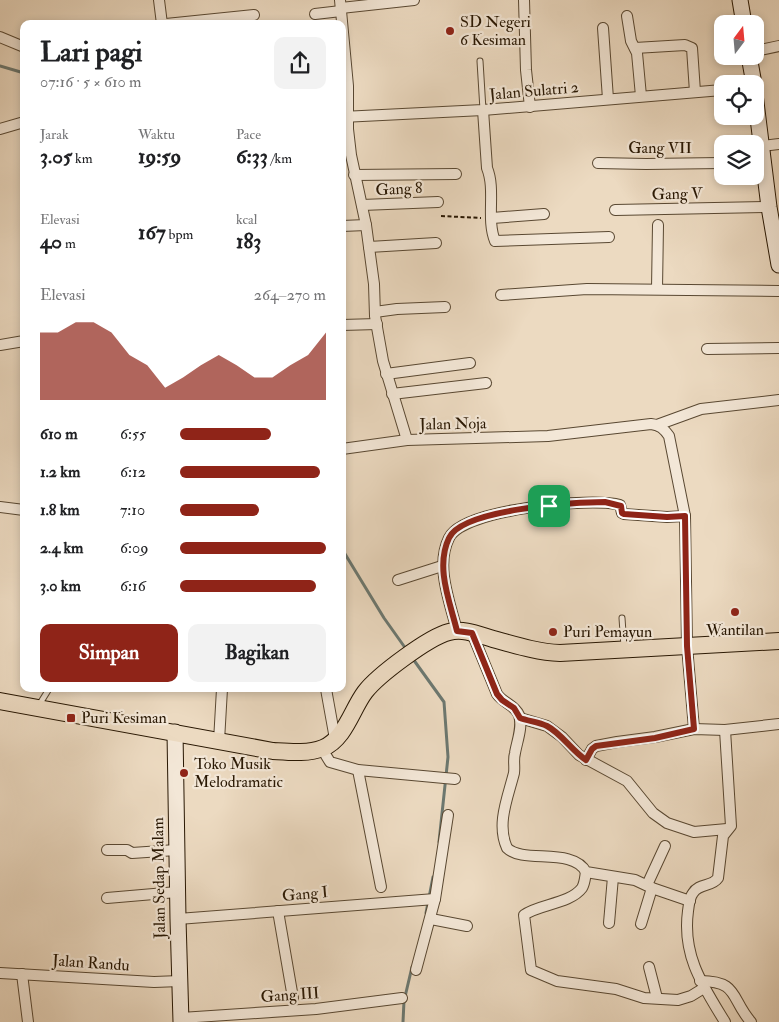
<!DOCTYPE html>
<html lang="id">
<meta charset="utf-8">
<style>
body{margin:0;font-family:"IM FELL Double Pica",serif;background:#f2f2f2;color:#202124;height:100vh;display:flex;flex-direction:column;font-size:19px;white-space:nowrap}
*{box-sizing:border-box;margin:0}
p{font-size:16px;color:#757577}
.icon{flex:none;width:28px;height:28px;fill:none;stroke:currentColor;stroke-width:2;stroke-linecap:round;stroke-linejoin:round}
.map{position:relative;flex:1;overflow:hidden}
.details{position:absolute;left:20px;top:20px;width:326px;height:672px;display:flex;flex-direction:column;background:#fff;border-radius:10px;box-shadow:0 2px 8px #0003}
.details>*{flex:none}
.needle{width:32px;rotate:16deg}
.controls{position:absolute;left:714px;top:15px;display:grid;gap:10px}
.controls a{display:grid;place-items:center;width:50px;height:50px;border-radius:10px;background:#fff;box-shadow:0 2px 8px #0003;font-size:25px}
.pin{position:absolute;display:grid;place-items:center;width:42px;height:42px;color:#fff;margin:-21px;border-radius:10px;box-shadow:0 2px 8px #0006}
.round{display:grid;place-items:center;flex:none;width:52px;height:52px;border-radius:10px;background:#f2f2f2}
.headline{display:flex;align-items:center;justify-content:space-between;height:85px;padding:0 20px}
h1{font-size:28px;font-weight:700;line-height:38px}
.metrics{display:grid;grid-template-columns:repeat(3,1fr);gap:8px;height:85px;padding:5px 20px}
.metrics div{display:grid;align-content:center}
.metrics b{font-size:21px;font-weight:700}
.metrics small{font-size:14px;font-weight:400}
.metrics p{font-size:14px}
.chart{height:140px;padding:10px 20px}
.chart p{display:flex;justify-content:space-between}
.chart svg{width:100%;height:90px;margin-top:5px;fill:#8f2418;opacity:.7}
.cta{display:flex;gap:10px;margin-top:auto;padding:10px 20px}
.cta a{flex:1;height:58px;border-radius:10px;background:#8f2418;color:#fff;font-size:20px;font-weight:700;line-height:58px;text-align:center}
.cta a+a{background:#f2f2f2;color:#202124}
ul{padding:0 20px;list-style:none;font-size:16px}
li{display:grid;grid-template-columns:80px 60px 1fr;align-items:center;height:38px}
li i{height:12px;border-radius:6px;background:#8f2418}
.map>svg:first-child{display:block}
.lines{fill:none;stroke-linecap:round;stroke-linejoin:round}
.stream{stroke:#6c7870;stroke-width:3}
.lane-casing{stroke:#594832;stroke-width:7}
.street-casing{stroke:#594832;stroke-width:12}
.secondary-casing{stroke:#281703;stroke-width:17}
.primary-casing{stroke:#281703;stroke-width:18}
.path{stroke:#281703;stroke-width:2;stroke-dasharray:4 2.5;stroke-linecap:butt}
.lane{stroke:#f3e7d7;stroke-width:5}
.street{stroke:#f3e7d7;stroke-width:10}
.secondary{stroke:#f3e7d7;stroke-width:15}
.primary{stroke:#ecdac1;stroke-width:16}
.route-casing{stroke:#fff;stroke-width:10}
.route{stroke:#8f2418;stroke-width:6}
.poi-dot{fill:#8f2418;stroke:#f3e7d7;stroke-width:2}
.labels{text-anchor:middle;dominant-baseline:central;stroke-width:4.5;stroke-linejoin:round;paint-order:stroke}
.poi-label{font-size:16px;fill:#281703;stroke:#f3e7d7;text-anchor:start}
.street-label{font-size:16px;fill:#281703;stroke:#f3e7d7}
</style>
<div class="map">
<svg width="779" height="1022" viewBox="0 0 779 1022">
<rect width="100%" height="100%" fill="#ecdac1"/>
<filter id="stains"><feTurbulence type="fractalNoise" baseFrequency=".004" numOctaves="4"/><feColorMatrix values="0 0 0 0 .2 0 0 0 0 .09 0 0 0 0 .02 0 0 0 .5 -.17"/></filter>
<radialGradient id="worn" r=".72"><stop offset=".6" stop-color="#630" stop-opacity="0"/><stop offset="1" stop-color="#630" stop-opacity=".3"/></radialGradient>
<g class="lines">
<g class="stream">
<polyline points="0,66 24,73"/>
<polyline points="342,549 384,618 406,649"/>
<polyline points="413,659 444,702 448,757 439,842"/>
<polyline points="426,913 433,877"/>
<polyline points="403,1022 404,1001 412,967"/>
</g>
<g class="lane-casing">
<g id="lane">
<polyline points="480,61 483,110"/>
<polyline points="622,618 624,647"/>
<polyline points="39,705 49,689"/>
</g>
</g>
<g class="street-casing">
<g id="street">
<polyline points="159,0 162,24"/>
<polyline points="340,0 348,86 348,129 351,155 366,225 374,284 375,316 383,361 407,440"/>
<polyline points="524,0 526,70 530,107"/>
<polyline points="341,8 414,0"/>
<polyline points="315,14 341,11"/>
<polyline points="627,16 631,41 637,53 641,96"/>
<polyline points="166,24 254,15"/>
<polyline points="603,28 608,99"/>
<polyline points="0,37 24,47"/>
<polyline points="635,48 685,45 692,48 695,92"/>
<polyline points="755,51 779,46"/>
<path d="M483,110L487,168C496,190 486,219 495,241L609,237"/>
<polyline points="342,117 483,110 722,90"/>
<polyline points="0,129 24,122"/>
<polyline points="762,146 779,144"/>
<polyline points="598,163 646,164 722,163"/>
<polyline points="354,175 456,174"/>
<polyline points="362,205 438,202"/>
<polyline points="615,210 769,207"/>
<polyline points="492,218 544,214"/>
<polyline points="342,226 366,225"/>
<polyline points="369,247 436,243"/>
<polyline points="657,289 658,225"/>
<polyline points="501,295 587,289 779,291"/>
<polyline points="375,312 397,309 445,307"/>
<polyline points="342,325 377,324"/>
<polyline points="0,345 24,341"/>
<polyline points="707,349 779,348"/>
<polyline points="386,374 470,363"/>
<polyline points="392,394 486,383"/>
<polyline points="657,425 701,409 779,400"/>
<path d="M342,449L407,440L548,436L651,424C660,425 664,429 669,436L685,516L687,646L694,729"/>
<polyline points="0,507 24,510"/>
<polyline points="398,580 442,566"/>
<path d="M457,631C450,602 435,566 449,538C462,509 592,497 620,505L622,513L624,514L667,517L685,516"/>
<path d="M472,633L497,694C503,703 515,705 519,715C523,727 517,741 515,753C513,760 515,766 514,773C508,797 496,824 507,848C523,864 573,847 586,872L635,880L652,888L690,901"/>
<polyline points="326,689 335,739"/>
<polyline points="520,718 547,726 562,737 579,755 627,781 653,813 667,823 694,832 727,829"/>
<path d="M725,730L731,826L723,836L718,878C712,887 699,883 693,893C689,898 689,905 688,911C682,956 703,986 725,1022"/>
<polyline points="219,741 222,689"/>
<polyline points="322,749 330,762 358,770 455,779"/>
<polyline points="586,760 592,749 596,746 617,742 655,737 694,729 725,730 779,724"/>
<polyline points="358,770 381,887"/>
<polyline points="107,850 127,850 132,853 176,850"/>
<path d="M586,872C585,877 585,883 582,888C570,904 539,904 524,915L531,970L557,981L616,989L644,998L678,1000L691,996L704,988"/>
<polyline points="647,885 665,846"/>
<polyline points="107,898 177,892"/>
<polyline points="278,911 293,998"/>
<polyline points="178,919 435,899"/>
<polyline points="431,919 467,926"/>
<polyline points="609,923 613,877"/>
<polyline points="641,924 652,888"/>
<polyline points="649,967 657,998"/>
<polyline points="416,970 435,899 448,815"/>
<polyline points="0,973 154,982 180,981"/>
<polyline points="22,974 28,1022"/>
<path d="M700,981C739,981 730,998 751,1022"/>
<polyline points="181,1018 316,1009 402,998"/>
</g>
</g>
<g class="secondary-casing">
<g id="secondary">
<polyline points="740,0 744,24"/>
<polyline points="749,56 754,84"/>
<polyline points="755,94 769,207 779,265"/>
<polyline points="175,732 178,919 181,1022"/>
</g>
</g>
<g class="primary-casing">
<path id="primary" d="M0,701L273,751C289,752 308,754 323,748C345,739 352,709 365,692C378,675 429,637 449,632C464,628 479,635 493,639C515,645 537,652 560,653L779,641"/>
</g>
<polyline class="path" points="441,216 481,218"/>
<use href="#lane" class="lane"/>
<use href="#street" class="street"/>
<use href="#secondary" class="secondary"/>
<use href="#primary" class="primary"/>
</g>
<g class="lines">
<g class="route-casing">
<path id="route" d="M605,502L621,506L622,513L624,514L667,517L685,516L687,646L694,729L655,738L596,746L592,749L586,760C571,750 562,734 547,726C539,722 528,721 520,718L514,708L502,700L497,694L472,633L457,631C450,602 435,567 449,538C462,509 575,502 605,502Z"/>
</g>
<use href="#route" class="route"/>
</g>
<g class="poi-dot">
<circle cx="450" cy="31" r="5"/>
<circle cx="735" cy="612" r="5"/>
<circle cx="553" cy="632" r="5"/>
<rect x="66" y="713" width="10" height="10" rx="2.5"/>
<circle cx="184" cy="773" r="5"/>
</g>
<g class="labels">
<g class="poi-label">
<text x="460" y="22">SD Negeri<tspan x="460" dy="18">6 Kesiman</tspan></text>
<text x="735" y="630" text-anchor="middle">Wantilan</text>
<text x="563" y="632">Puri Pemayun</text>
<text x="81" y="718">Puri Kesiman</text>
<text x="194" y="764">Toko Musik<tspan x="194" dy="18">Melodramatic</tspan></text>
</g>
<g class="street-label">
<text transform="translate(534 91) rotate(-5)">Jalan Sulatri 2</text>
<text x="660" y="148">Gang VII</text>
<text transform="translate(399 189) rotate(-3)">Gang 8</text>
<text transform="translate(677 194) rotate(-1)">Gang V</text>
<text transform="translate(453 424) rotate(-1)">Jalan Noja</text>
<text transform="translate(159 878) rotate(-91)">Jalan Sedap Malam</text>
<text transform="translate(305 894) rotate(-5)">Gang I</text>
<text transform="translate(91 963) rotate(4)">Jalan Randu</text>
<text transform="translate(290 995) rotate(-4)">Gang III</text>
</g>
</g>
<rect width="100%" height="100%" filter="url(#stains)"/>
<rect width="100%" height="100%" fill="url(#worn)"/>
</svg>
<div class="controls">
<a><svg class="needle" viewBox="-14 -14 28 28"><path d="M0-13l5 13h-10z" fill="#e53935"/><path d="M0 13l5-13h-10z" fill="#757577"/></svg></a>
<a><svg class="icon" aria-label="locate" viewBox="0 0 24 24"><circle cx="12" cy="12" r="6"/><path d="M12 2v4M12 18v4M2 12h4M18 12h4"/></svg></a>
<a><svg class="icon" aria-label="layers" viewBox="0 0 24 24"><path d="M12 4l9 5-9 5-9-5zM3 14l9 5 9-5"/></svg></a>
</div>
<div class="pin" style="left:549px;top:506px;background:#1e9e55"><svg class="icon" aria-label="arrive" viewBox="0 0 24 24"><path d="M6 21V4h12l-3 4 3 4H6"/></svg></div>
<section class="details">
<div class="headline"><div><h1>Lari pagi</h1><p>07:16 · 5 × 610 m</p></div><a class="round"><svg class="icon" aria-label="share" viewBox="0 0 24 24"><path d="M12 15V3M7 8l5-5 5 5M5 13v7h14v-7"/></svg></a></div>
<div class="metrics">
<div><p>Jarak</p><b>3.05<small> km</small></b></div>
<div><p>Waktu</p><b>19:59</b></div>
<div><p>Pace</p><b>6:33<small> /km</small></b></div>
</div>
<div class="metrics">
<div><p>Elevasi</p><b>40<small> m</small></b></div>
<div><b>167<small> bpm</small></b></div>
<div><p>kcal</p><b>183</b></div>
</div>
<div class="chart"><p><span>Elevasi</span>264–270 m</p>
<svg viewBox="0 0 160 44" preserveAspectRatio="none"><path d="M0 44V11L10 11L20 6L30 6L40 11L50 22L60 27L70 38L80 33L90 27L100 22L110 27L120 33L130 33L140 27L150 22L160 11V44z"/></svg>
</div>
<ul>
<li><b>610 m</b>6:55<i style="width:62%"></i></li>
<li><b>1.2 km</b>6:12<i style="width:96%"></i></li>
<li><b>1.8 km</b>7:10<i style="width:54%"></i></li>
<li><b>2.4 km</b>6:09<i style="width:100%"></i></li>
<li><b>3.0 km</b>6:16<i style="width:93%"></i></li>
</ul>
<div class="cta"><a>Simpan</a><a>Bagikan</a></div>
</section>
</div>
